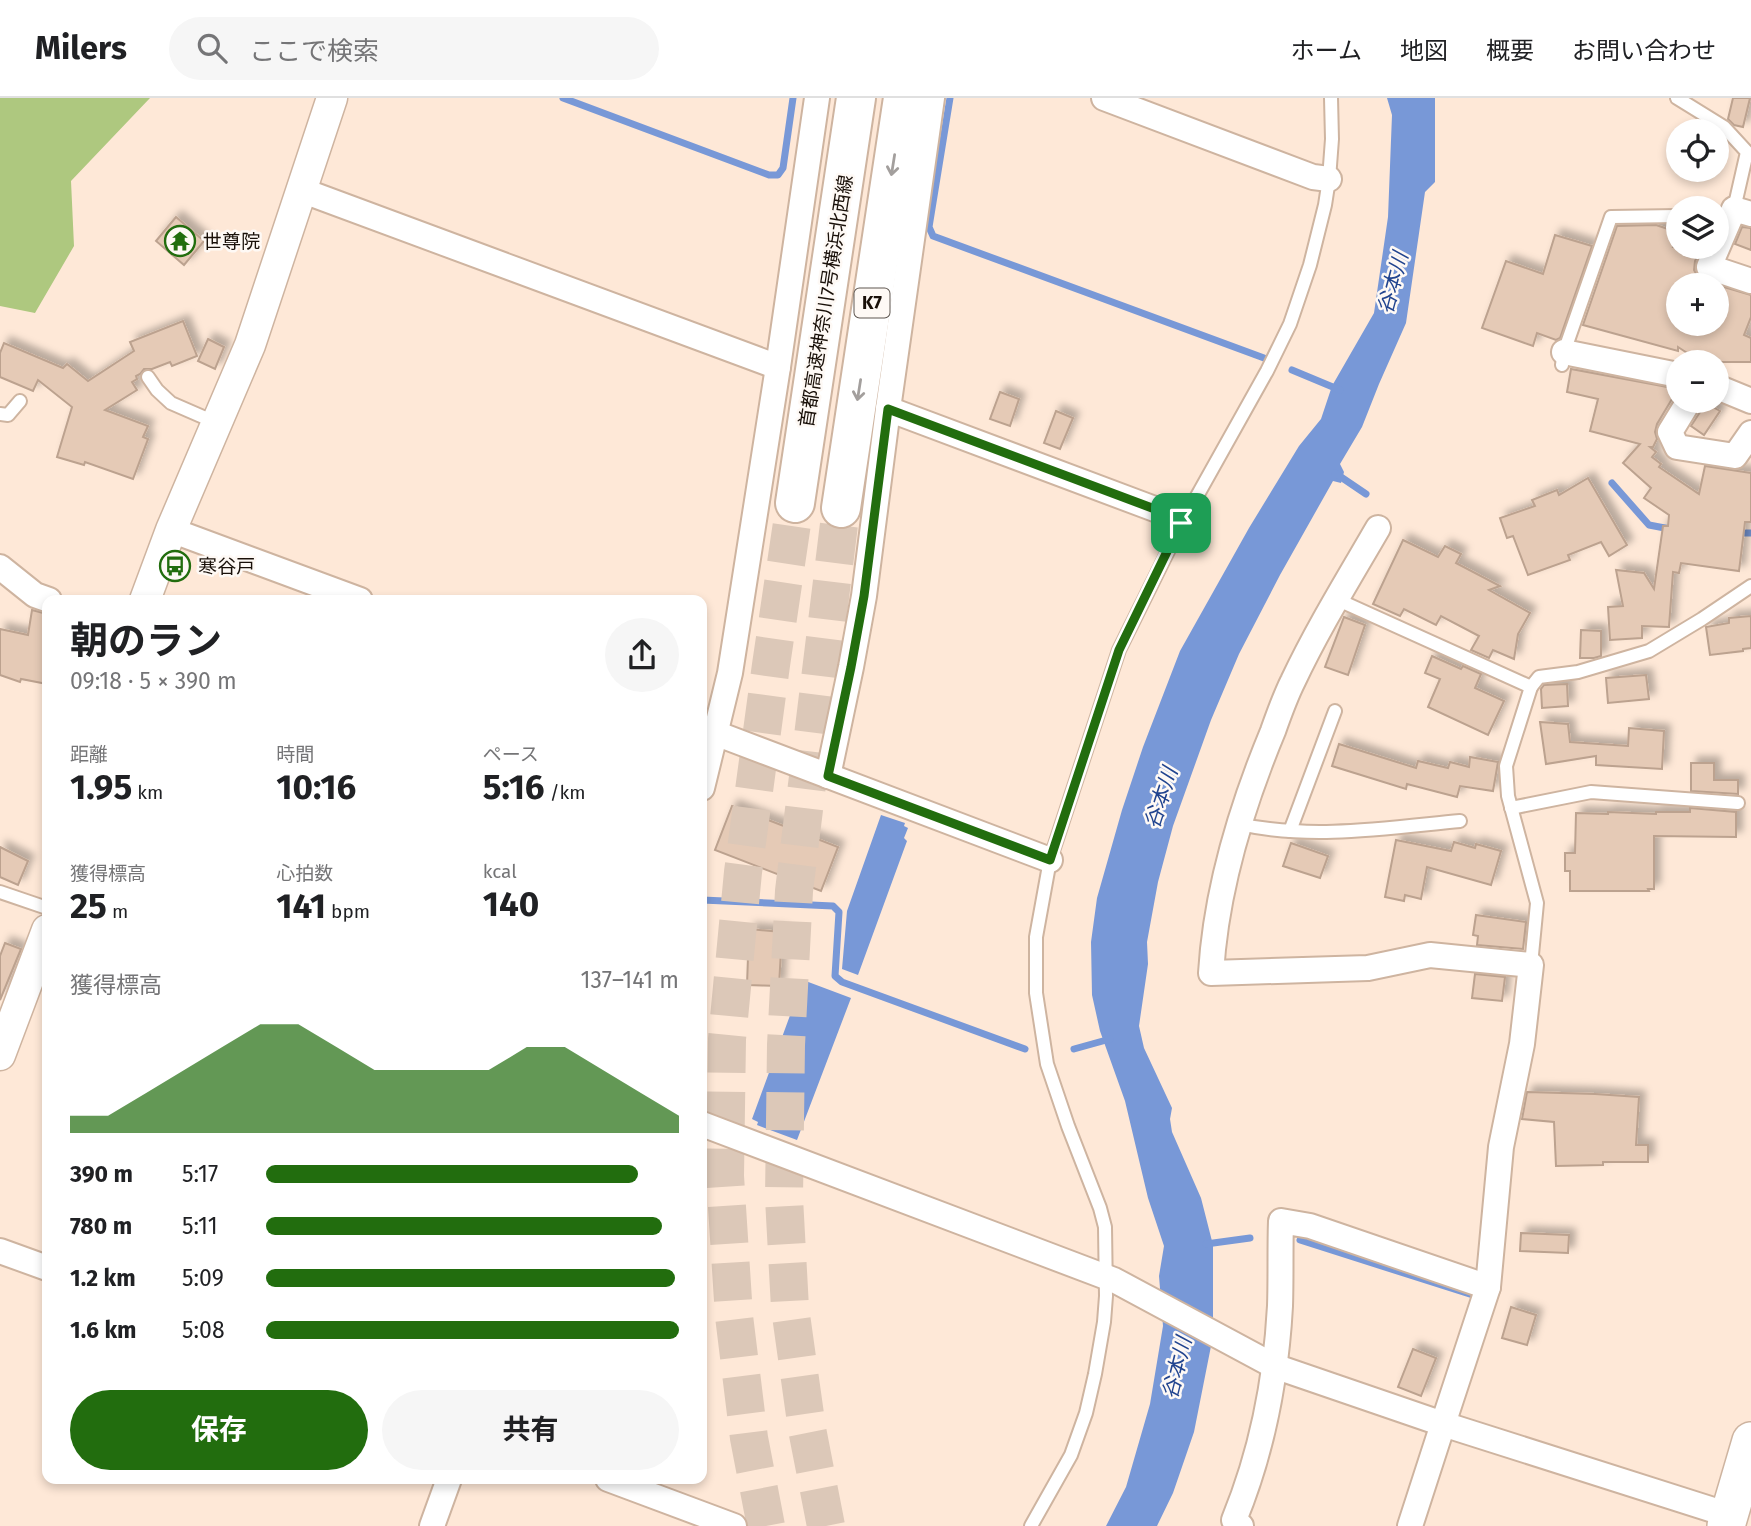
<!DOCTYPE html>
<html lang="ja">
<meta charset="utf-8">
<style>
body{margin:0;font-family:"Fira Sans","Noto Sans JP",sans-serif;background:#f6f6f6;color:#202124;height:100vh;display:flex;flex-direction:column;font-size:26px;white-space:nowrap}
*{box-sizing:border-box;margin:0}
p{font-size:23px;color:#757577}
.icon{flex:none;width:38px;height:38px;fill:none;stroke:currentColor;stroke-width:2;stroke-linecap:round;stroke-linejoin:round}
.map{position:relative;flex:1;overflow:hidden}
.details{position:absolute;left:42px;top:497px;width:665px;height:889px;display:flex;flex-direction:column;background:#fff;border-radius:14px;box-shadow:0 4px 10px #0003}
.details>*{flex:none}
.buttons{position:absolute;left:1666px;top:21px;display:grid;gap:14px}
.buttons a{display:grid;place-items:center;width:63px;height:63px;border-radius:50%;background:#fff;box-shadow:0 4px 10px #0003;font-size:35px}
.pin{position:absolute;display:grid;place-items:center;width:60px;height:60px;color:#fff;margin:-30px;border-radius:14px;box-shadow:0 4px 10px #0006}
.round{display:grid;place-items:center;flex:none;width:74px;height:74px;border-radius:37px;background:#f6f6f6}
.head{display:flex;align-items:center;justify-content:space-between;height:119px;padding:0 28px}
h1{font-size:38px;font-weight:700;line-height:52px}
.stats{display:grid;grid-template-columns:repeat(3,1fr);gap:10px;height:119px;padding:7px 28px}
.stats div{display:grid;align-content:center}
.stats b{font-size:35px;font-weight:700}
.stats small{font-size:19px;font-weight:400}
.stats p{font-size:19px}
.chart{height:196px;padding:14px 28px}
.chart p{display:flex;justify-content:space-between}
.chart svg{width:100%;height:126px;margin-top:7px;fill:#226d0e;opacity:.7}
.button{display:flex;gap:14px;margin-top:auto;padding:14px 28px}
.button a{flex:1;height:80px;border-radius:42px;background:#226d0e;color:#fff;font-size:28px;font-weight:700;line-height:80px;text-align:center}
.button a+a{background:#f6f6f6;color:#202124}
ul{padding:0 28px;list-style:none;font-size:23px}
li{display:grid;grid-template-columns:112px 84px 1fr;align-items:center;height:52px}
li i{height:18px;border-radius:9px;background:#226d0e}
header{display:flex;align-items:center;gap:42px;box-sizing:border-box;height:98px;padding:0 35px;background:#fff;border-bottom:2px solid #e0e0e0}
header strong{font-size:33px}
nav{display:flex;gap:38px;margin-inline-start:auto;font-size:24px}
.search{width:490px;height:63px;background:#f6f6f6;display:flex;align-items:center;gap:18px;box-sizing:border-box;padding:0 24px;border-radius:38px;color:#757577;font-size:26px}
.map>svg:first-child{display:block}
.forest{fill:#aec87f}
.water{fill:#7898d7}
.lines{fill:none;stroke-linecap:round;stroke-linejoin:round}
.stream{stroke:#7898d7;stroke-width:7}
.building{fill:#e5cab6;stroke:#bca28f;stroke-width:2;filter:url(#shadow)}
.motorway-tunnel{stroke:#dcc8b8;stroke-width:38;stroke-dasharray:38 19;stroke-linecap:butt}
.service-casing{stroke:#ceb4a0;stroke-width:16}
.minor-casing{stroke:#ceb4a0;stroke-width:28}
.tertiary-casing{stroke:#ceb4a0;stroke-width:33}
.primary-casing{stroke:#ceb4a0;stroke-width:40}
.motorway-casing{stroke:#ceb4a0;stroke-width:42}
.service{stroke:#fff;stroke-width:12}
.minor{stroke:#fff;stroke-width:24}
.tertiary{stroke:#fff;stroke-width:30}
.primary{stroke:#fff;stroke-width:37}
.motorway{stroke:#fff;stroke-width:38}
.oneway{stroke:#a39f9d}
.route-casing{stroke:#fff;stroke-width:14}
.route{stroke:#226d0e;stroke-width:9}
.labels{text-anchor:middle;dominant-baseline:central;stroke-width:5;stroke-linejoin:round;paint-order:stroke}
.shield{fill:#fef9f5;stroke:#5e5650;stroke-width:2}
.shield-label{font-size:18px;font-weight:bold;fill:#191009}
.poi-label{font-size:19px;fill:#191009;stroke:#fef9f5;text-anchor:start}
.street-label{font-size:19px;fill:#191009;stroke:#fef9f5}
.water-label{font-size:21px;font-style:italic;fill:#21448f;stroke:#fef9f5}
</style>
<header>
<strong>Milers</strong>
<div class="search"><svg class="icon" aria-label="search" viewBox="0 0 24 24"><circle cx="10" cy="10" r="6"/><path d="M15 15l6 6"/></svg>ここで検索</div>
<nav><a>ホーム</a><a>地図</a><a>概要</a><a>お問い合わせ</a></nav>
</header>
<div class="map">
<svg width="1751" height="1428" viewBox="0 0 1751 1428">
<defs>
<filter id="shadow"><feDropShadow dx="6" dy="-6" stdDeviation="3.5" flood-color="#0004"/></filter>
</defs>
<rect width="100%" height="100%" fill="#fee8d7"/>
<polygon class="forest" points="0,0 150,0 71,83 74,148 35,215 0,208"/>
<g class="water">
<polygon points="1387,0 1435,0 1435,84 1425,94 1406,225 1379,286 1362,329 1340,366 1344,374 1341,385 1333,383 1280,477 1239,556 1211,622 1173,728 1158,784 1147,844 1148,866 1139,928 1144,950 1172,1010 1170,1021 1172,1034 1201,1100 1213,1147 1213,1238 1194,1334 1173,1395 1157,1428 1106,1428 1126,1389 1150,1306 1163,1228 1159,1178 1164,1148 1148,1100 1125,1003 1100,933 1092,897 1091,844 1097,800 1122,712 1143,649 1180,553 1249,430 1299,348 1321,321 1332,288 1374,215 1388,119 1392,17"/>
<polygon points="881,717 905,725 904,728 908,730 904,740 907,743 858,877 842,871 847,813"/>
<polygon points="803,882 851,900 797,1042 757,1027 758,1024 752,1021"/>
</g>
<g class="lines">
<g class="stream">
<polyline points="563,0 769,77 778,77 783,70 793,0"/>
<polyline points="950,0 929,129 933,138 1264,260"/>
<polyline points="1292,272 1340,292"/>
<polyline points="1335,375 1366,396"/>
<polyline points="1612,385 1649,427 1670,431"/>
<polyline points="1734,435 1751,435"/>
<polyline points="702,802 833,808 839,814 835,878 842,884 1025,951"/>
<polyline points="1074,951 1110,941"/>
<polyline points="1300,1142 1476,1198"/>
<polyline points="1206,1146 1250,1140"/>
</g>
</g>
<g class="building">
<polygon points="1733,0 1750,0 1743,29 1734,27 1728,21"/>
<polygon points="176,119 204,143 184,167 156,143"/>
<polygon points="1656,127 1677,134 1673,149 1702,149 1695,163 1694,172 1698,179 1704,183 1717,187 1678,187 1678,217 1676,226 1717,226 1717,187 1751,197 1751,219 1744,237 1751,240 1751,264 1701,264 1678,249 1678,253 1583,227 1617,128"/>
<polygon points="1742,129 1751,130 1751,152 1735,146"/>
<polygon points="1555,137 1592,148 1560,240 1556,242 1537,235 1533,248 1482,230 1506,163 1543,176"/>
<polygon points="183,223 197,258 172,268 170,264 152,271 144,271 140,276 136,278 137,281 132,284 137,292 105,312 148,328 143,339 148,341 133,381 85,364 84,367 57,359 72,309 38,282 33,293 0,279 0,255 4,245 63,270 67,266 88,283 134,253 130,244"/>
<polygon points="208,241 224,249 215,271 198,263"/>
<polygon points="1571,271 1678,291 1657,326 1655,334 1657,341 1653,349 1650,349 1656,354 1652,359 1661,366 1659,369 1699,396 1705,368 1751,375 1751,424 1745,424 1739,473 1681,465 1679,475 1673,474 1669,529 1642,528 1642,540 1610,542 1608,509 1623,508 1616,472 1644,475 1654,491 1663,428 1668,428 1669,417 1644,400 1651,390 1623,365 1640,346 1590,333 1598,301 1567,294"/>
<polygon points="1000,294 1019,301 1010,328 990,321"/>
<polygon points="1704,304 1720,313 1704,337 1691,328 1702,311"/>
<polygon points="1056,313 1073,320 1060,351 1044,345"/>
<polygon points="1588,380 1627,447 1609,458 1601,444 1568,457 1570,462 1528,477 1513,438 1507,440 1500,420 1535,408 1532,402 1557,392 1559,397"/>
<polygon points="1403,442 1438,459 1445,448 1461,456 1456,465 1500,488 1489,492 1530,515 1518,536 1514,561 1493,552 1489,560 1471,552 1479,538 1441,518 1436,527 1404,511 1400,518 1373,506"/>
<polygon points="32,512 47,516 47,586 21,581 20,584 0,577 0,531 28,537"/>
<polygon points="1751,518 1751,550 1743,551 1743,553 1710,557 1706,529 1729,525 1729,520"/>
<polygon points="1344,519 1365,527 1348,577 1325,569"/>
<polygon points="1581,532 1601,533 1601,558 1594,560 1580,560"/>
<polygon points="1432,558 1461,571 1463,568 1481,576 1475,590 1504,603 1488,637 1428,609 1440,581 1425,575"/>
<polygon points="1646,577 1649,601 1608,605 1606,580"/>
<polygon points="1567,586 1568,608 1542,610 1541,591 1544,587"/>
<polygon points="1540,624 1568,626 1570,644 1628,648 1629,630 1664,633 1662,671 1596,667 1596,658 1546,666"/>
<polygon points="1339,646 1416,670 1418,663 1448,670 1450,664 1469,669 1470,659 1498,664 1493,693 1460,688 1457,699 1407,686 1406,691 1332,668"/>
<polygon points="1691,665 1714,665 1714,682 1738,682 1738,696 1691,693"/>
<polygon points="732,708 838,749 821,793 715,752"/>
<polygon points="1690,710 1736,714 1736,739 1654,738 1654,791 1648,791 1649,793 1570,793 1570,773 1565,773 1565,755 1575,755 1576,715 1608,716 1608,714 1656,716 1656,714 1690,714"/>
<polygon points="1396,742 1451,753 1454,744 1475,750 1476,746 1501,753 1491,787 1427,769 1421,801 1405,797 1404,803 1385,799"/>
<polygon points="1291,745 1328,758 1320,780 1283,768"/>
<polygon points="0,749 28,763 18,787 0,779"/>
<polygon points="1476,817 1526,824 1523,851 1477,847 1478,838 1473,837"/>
<polygon points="749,831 782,834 779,888 747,887"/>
<polygon points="5,845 21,851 0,902 0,858"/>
<polygon points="1475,876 1505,879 1502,903 1472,900"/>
<polygon points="1527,994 1595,996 1639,999 1636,1047 1648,1047 1648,1064 1603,1064 1603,1067 1556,1068 1554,1024 1522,1021"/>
<polygon points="1521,1135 1569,1137 1568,1155 1520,1153"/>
<polygon points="1511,1209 1536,1217 1527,1247 1502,1240"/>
<polygon points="1413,1251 1436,1260 1421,1298 1398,1289"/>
</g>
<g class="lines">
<g class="motorway-tunnel">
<polyline points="766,1428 749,1340 734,1218 725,1078 727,941 743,774 771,567 795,405"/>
<polyline points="826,1428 807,1331 790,1210 784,1100 786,947 794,793 841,410"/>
</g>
<g class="service-casing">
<g id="service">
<polyline points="1677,0 1724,29 1747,54 1734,111"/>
<polyline points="1562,267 1564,254 1611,119 1678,118"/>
<polyline points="148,279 157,292 171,305 217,325"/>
<polyline points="0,316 8,317 20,303"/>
<polyline points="1336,501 1531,589 1539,579 1578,574 1649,553 1702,521 1751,488"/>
<polyline points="1511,710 1591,694 1738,705"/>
<path d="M1239,726C1312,742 1387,730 1460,723"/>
<polyline points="1290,733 1335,613"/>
<polyline points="0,794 47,810"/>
<polyline points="1531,867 1537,805 1508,698 1506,668 1531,589"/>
<polyline points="1031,1428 1071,1357 1086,1315 1095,1276 1104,1224 1106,1198 1105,1129 1100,1110 1068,1028 1047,966 1036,895 1036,839 1050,762 1119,552 1182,425 1267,273 1290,226 1310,167 1325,107 1329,81 1332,41 1331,0"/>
</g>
</g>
<g class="minor-casing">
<g id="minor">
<polyline points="1104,0 1313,79 1329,81"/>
<polyline points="301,92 778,269"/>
<polyline points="1751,116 1734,111 1709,169 1751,183"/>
<polyline points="1564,254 1678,277"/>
<polyline points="1717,289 1751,303"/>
<polyline points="1689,303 1670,334 1677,349 1735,358 1751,335"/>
<polyline points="888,311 1168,416 1182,425"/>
<polyline points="171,432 360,502"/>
<polyline points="0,469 35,497 49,502"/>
<polyline points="702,630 1050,762"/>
<polyline points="828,678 851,569 864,498 888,311 932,0"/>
<polyline points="702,690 730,575 778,269 817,0"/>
<path d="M702,1026L1114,1182L1274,1268L1443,1326L1488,1189L1501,1049L1522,946L1531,867L1430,857L1368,870L1211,875C1216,791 1241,710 1273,633C1279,616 1285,599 1293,583C1318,530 1349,480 1378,430"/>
<polyline points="0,1153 47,1170"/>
<polyline points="608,1381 734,1428"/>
<polyline points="432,1428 449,1381"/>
<path d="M1241,1428L1234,1422C1262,1354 1276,1282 1280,1208C1281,1180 1280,1151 1281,1123L1310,1128L1488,1189"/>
<polyline points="1410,1428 1443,1326 1729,1417"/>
</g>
</g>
<g class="tertiary-casing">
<g id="tertiary">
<polyline points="145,502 171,432 250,247 332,0"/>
<polyline points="0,957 47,832"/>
</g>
</g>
<g class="primary-casing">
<polyline id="primary" points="1726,1428 1751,1343"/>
</g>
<g class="motorway-casing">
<g id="motorway">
<polyline points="795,405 856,0"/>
<polyline points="841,410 903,0"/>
</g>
</g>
<use href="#service" class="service"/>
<use href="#minor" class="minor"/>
<use href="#tertiary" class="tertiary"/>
<use href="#primary" class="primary"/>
<use href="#motorway" class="motorway"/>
</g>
<defs><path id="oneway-shaft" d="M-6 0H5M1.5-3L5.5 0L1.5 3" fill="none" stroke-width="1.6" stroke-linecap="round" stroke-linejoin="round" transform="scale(1.75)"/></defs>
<g class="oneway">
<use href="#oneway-shaft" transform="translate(893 67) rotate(99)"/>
<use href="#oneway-shaft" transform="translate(859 292) rotate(99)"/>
</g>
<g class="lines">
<g class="route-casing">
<polygon id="route" points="888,311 1168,416 1181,425 1119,552 1050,762 828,678 851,569 864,498"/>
</g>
<use href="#route" class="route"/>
</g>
<defs>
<g id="temple-ring" transform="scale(1.575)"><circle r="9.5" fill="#fef9f5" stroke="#226d0e" stroke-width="1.5"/><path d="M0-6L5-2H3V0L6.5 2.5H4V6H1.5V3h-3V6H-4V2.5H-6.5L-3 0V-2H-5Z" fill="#226d0e"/></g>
<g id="bus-ring" transform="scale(1.575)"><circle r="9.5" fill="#fef9f5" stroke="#226d0e" stroke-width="1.5"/><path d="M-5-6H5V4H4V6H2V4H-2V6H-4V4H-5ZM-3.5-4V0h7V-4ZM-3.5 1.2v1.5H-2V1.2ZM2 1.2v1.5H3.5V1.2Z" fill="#226d0e"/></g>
</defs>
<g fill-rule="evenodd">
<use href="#temple-ring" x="180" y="143"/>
<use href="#bus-ring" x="175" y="468"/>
</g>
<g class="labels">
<rect class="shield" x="854.5" y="190.5" width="35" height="29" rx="5"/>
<g class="shield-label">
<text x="872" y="205">K7</text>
</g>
<g class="poi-label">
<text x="203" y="143">世尊院</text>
<text x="198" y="468">寒谷戸</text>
</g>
<g class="street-label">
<text transform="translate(826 203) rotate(-81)">首都高速神奈川7号横浜北西線</text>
</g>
<g class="water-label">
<text transform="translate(1393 185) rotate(-75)">谷本川</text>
<text transform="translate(1161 700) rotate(-72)">谷本川</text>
<text transform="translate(1177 1270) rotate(-76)">谷本川</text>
</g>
</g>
</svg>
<div class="buttons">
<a><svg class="icon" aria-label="locate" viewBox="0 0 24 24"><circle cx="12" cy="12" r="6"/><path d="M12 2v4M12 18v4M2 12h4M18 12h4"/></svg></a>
<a><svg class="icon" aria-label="layers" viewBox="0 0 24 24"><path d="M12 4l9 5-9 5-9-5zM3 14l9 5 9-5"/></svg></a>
<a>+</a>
<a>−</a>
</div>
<div class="pin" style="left:1181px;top:425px;background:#1e9e55"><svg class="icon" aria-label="arrive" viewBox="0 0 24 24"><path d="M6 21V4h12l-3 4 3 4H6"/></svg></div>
<section class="details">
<div class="head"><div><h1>朝のラン</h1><p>09:18 · 5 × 390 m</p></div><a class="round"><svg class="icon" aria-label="share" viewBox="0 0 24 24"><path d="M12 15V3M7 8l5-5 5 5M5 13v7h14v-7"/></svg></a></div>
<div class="stats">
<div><p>距離</p><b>1.95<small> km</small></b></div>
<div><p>時間</p><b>10:16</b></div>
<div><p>ペース</p><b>5:16<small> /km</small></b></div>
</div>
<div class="stats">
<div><p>獲得標高</p><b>25<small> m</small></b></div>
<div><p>心拍数</p><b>141<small> bpm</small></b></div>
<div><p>kcal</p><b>140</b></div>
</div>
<div class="chart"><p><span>獲得標高</span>137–141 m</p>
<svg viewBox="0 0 160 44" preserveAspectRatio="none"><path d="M0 44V38L10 38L20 30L30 22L40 14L50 6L60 6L70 14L80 22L90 22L100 22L110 22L120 14L130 14L140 22L150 30L160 38V44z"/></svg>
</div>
<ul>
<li><b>390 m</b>5:17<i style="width:90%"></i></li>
<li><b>780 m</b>5:11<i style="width:96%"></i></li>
<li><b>1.2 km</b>5:09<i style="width:99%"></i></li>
<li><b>1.6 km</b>5:08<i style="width:100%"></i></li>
</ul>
<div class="button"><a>保存</a><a>共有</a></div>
</section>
</div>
